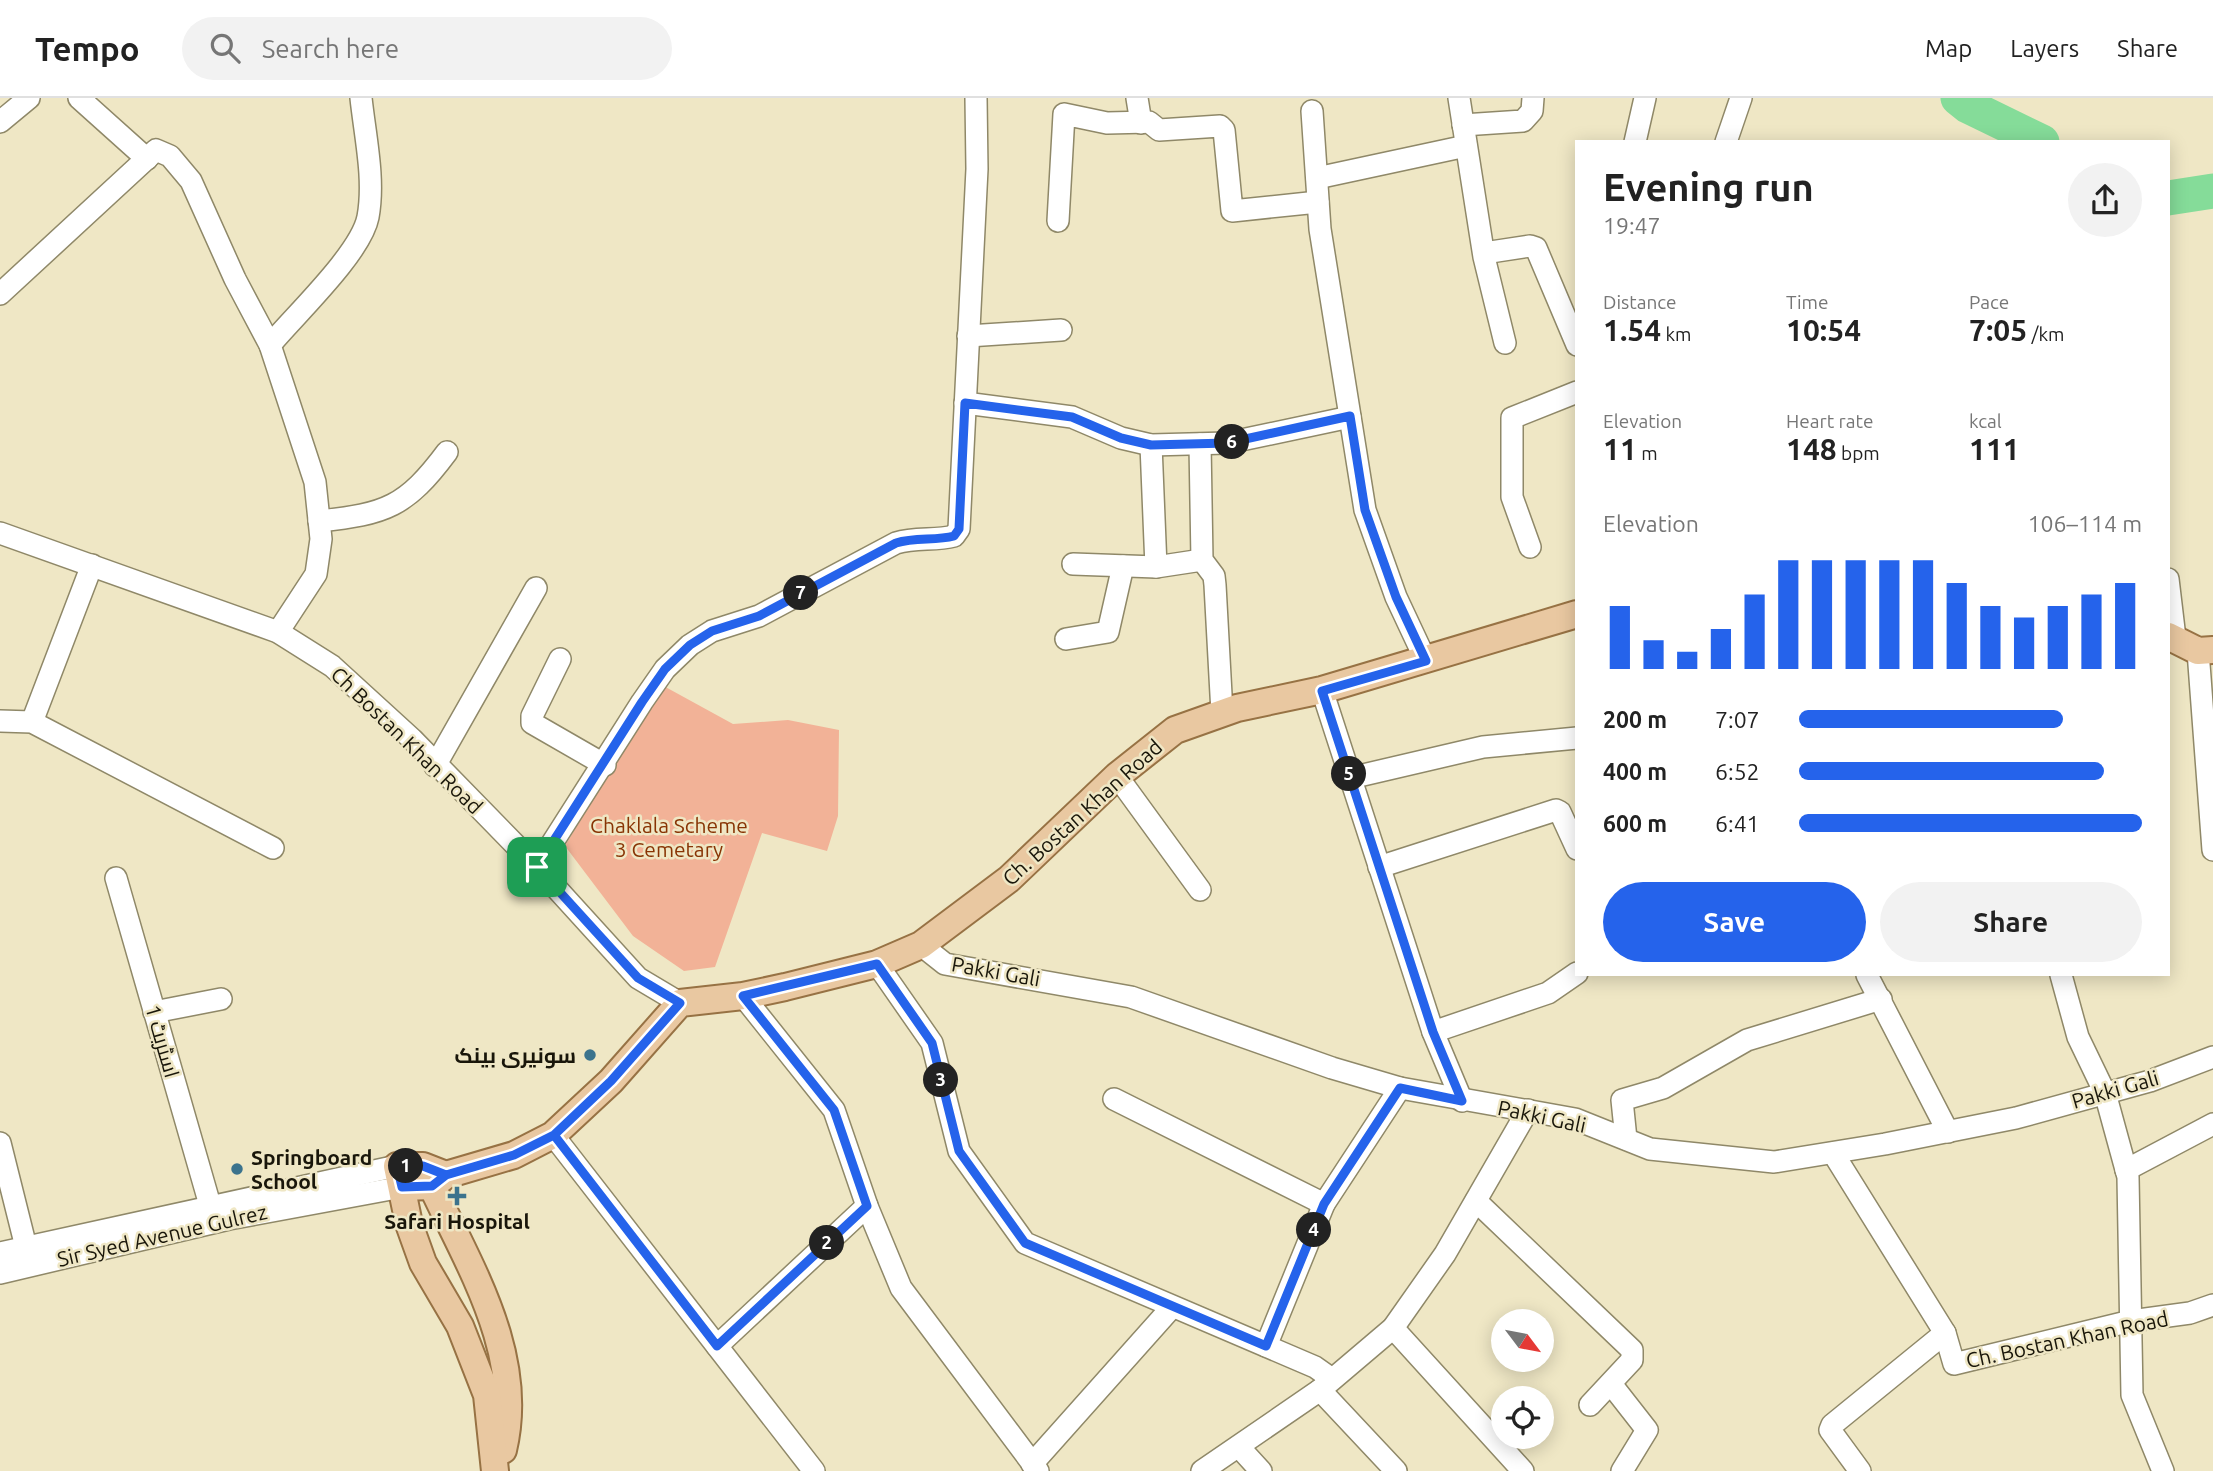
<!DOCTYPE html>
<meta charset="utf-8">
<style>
body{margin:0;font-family:Ubuntu,Cairo,sans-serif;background:#f2f2f2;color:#222;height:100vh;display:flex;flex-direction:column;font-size:26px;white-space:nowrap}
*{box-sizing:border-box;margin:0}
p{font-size:23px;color:#767676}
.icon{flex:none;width:38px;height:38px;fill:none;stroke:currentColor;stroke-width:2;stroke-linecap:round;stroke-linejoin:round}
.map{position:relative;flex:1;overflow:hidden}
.drawer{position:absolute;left:1575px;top:42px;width:595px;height:836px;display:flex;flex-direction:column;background:#fff;border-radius:0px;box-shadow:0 4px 18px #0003}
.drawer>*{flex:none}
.needle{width:46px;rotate:122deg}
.fabs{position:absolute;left:1491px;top:1211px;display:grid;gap:14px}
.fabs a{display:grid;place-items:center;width:63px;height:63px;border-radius:50%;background:#fff;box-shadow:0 4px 18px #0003;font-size:35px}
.pin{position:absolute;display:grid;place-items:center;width:60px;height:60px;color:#fff;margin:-30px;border-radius:14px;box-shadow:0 4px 10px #0006}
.km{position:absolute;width:35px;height:35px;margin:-18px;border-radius:50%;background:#222;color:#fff;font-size:19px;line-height:35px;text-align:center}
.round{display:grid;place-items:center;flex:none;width:74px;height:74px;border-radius:37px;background:#f2f2f2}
.head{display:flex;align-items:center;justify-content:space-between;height:119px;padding:0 28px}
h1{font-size:38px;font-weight:700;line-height:52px}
.metrics{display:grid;grid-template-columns:repeat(3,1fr);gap:10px;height:119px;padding:7px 28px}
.metrics div{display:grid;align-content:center}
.metrics b{font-size:30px;font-weight:700}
.metrics small{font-size:19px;font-weight:400}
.metrics p{font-size:19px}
.chart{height:196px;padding:14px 28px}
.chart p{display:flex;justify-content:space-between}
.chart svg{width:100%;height:126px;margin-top:7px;stroke:#2563eb;stroke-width:6}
.action{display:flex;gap:14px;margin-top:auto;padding:14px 28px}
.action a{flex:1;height:80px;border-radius:42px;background:#2563eb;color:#fff;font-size:28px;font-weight:700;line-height:80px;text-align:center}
.action a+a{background:#f2f2f2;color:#222}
ul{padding:0 28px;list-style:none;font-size:23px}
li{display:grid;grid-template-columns:112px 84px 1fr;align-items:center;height:52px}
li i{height:18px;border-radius:9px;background:#2563eb}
header{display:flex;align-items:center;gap:42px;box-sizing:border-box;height:98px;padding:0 35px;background:#fff;border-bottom:2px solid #e0e0e0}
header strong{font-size:33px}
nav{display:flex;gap:38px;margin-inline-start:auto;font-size:24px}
.search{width:490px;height:63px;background:#f2f2f2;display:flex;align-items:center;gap:18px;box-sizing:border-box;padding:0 24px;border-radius:38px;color:#767676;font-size:26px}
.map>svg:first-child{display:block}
.green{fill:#f2b297}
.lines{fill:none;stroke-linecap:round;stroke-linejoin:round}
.river{stroke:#85dc99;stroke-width:35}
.minor-casing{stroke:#8f8868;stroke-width:24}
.major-casing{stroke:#977244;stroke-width:30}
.minor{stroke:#fff;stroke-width:21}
.major{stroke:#e9c8a1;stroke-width:26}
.route-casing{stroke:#fff;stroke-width:14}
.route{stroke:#2563eb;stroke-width:9}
.poi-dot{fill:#3b738d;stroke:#efe7c5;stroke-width:2.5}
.labels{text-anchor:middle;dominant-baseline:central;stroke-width:5;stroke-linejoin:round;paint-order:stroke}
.street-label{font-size:21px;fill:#19160a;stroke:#efe7c5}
.park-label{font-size:21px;fill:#883404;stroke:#efe7c5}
.poi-label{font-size:21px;font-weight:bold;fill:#19160a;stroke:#efe7c5;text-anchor:end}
</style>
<header>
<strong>Tempo</strong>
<div class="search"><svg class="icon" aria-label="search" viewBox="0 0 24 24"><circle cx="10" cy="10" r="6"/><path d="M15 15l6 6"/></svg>Search here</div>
<nav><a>Map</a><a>Layers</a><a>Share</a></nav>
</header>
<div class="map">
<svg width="2213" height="1373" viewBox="0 0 2213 1373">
<rect width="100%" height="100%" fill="#efe7c5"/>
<polygon class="green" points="660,586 733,626 788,622 839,632 838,718 827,753 762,735 715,869 684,873 633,838 565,748"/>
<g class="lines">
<g class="river">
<polyline points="1958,0 1968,8 2042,44"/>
<polyline points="2168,100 2213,93"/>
</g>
<g class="minor-casing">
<g id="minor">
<polyline points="79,0 147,61"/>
<polyline points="1137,0 1141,25"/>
<polyline points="1459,0 1484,159 1505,245"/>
<polyline points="1312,13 1320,131 1365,412 1396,499 1426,563"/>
<polyline points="0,24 29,0"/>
<polyline points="1463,27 1523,23 1532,13 1533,0"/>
<polyline points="1635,44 1645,0"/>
<polyline points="1726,44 1741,0"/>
<polyline points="1317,80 1466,48"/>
<polyline points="1058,123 1064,16 1107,25 1149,24 1159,32 1220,28 1224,32 1232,113 1318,104"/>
<polyline points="1484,155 1530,148 1536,150 1577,247"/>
<polyline points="0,196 156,52 170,58 191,83 235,181 270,247 315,384 321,441 316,476 278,534"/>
<polyline points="968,238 1061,232"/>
<path d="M270,247C296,216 361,155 368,119C375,81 365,38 361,0"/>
<polyline points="965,305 1072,319 1121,340 1151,347 1227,345 1350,319"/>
<polyline points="1200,346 1202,462 1214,478 1215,487 1222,615"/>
<polyline points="1151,347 1156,469"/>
<path d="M319,423C386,416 406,409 447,354"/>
<polyline points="0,435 278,534 332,568 412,641 537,769 638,880 680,905"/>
<polyline points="1530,449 1512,399 1512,320 1577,294"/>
<polyline points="1073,466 1156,469 1202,462"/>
<polyline points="2168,481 2175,540"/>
<polyline points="1066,541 1108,534 1123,468"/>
<polyline points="2198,553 2213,752"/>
<polyline points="560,561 532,618 532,625 605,667"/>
<polyline points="1322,592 1433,934 1462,1003"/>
<polyline points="0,623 32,624 273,750"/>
<polyline points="32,624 92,467"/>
<polyline points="435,668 536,490"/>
<polyline points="1117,678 1200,792"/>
<polyline points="1350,680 1483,649 1577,640"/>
<path d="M537,769L642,604L665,571L690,547L712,533L759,518L896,445C916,439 935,443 954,438L959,431L977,71L976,0"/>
<polyline points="1379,769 1556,712 1560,714 1577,751"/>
<polyline points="116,780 210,1107"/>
<polyline points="921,847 945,866 1131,899 1332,970 1400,990 1575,1021 1650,1051 1774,1064 1885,1046 2016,1020 2150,983 2213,959"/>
<polyline points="877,866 932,945 959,1053 1025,1145 1315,1269 1332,1281"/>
<polyline points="1867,877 1948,1034"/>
<polyline points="2061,877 2078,939 2105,995 2128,1079 2132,1297 2163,1373"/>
<polyline points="743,898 834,1012 867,1108 901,1190 1038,1373"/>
<polyline points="154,914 221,901"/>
<polyline points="1433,934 1548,895 1577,875"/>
<polyline points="1114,1001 1324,1106"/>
<polyline points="553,1037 814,1373"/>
<polyline points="1626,1041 1622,1002 1663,990 1747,942 1881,901"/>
<polyline points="0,1045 26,1149"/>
<polyline points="1833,1055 1945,1235 1954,1266 2131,1223 2190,1215 2213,1207"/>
<polyline points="2126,1072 2213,1026"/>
<polyline points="1476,1103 1632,1252 1632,1262 1590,1307"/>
<polyline points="0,1155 397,1068"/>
<polyline points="0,1175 229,1121 402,1089"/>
<polyline points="1393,1230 1523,1373"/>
<polyline points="717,1248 867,1108"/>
<polyline points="1266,1248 1324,1106 1400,990"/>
<polyline points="1611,1286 1647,1332 1622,1373"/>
<polyline points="1320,1292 1396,1373"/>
<polyline points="1239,1349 1261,1373"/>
<polyline points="1032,1366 1172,1209"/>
<polyline points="1202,1373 1320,1292 1393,1230 1445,1156 1528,1012"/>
<polyline points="1860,1373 1830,1332 1832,1327 1945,1235"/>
</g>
</g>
<g class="major-casing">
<g id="major">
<polyline points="2168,538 2198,553 2213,552"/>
<path d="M425,1073C464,1161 527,1252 503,1352"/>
<polyline points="446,1077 423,1068 397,1068 409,1126 423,1165 460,1228 487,1297 495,1373"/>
<polyline points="402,1089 432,1088 446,1077 514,1057 553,1037 611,983 680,905 743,898 785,889 877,866 921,847 1009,781 1117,678 1175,632 1237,610 1322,592 1577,516"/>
</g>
</g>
<use href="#minor" class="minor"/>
<use href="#major" class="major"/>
</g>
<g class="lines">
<g class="route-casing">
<path id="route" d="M537,769L638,880L680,905L611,983L554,1037L514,1057L446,1077L432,1088L402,1089L397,1068H423L446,1077L514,1057L554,1037L717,1248L867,1108L834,1012L743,898L877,866L932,945L959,1053L1025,1145L1266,1248L1324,1106L1400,990L1462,1003L1433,934L1322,593L1426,563L1396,499L1365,412L1350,318L1227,345L1151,347L1121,340L1072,319L965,305L959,431L954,438C935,443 916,439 896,445L759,518L712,533L690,547L665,571L642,604L537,769"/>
</g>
<use href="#route" class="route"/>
</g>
<g class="poi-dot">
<circle cx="590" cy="957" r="7"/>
<circle cx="237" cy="1071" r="7"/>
<path d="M453.5 1087.5h7v7h7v7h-7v7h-7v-7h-7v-7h7z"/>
</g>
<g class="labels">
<g class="street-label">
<text transform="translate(407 642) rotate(44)">Ch Bostan Khan Road</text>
<text transform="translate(1082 714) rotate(-42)">Ch. Bostan Khan Road</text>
<text transform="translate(996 873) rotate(10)">Pakki Gali</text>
<text transform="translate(163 943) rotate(74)">اسٹریٹ 1</text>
<text transform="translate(2115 991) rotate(-16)">Pakki Gali</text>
<text transform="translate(1542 1018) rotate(12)">Pakki Gali</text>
<text transform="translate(162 1137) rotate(-13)">Sir Syed Avenue Gulrez</text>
<text transform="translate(2067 1241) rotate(-12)">Ch. Bostan Khan Road</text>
</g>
<g class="park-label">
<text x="669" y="727">Chaklala Scheme<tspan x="669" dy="24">3 Cemetary</tspan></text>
</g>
<g class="poi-label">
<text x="576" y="957">سونیری بینک</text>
<text x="251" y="1059" text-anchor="start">Springboard<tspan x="251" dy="24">School</tspan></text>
<text x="457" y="1123" text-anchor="middle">Safari Hospital</text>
</g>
</g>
</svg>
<div class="fabs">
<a><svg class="needle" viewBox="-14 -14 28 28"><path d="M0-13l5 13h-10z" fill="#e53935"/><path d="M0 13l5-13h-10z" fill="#767676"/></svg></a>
<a><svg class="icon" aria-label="locate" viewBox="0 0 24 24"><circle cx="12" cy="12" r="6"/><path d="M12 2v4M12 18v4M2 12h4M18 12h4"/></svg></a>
</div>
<div class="pin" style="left:537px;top:769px;background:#1e9e55"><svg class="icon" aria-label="arrive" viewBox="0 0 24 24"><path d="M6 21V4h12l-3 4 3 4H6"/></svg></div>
<b class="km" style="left:406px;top:1068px">1</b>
<b class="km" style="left:827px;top:1145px">2</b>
<b class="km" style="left:941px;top:982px">3</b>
<b class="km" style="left:1314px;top:1132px">4</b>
<b class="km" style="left:1349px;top:676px">5</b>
<b class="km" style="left:1232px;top:344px">6</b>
<b class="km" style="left:801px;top:495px">7</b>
<section class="drawer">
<div class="head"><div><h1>Evening run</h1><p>19:47</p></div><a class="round"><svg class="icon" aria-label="share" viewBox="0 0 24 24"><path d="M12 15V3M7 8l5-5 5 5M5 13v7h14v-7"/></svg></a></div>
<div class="metrics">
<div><p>Distance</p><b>1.54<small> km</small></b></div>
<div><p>Time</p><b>10:54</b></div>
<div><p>Pace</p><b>7:05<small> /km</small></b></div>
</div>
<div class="metrics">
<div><p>Elevation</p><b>11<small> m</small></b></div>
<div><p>Heart rate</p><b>148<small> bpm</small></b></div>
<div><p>kcal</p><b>111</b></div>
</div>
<div class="chart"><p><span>Elevation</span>106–114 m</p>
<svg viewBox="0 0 160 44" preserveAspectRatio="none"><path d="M5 44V22M15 44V34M25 44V38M35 44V30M45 44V18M55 44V6M65 44V6M75 44V6M85 44V6M95 44V6M105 44V14M115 44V22M125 44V26M135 44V22M145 44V18M155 44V14"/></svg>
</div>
<ul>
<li><b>200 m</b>7:07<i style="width:77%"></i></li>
<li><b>400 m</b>6:52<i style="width:89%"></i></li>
<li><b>600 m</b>6:41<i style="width:100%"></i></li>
</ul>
<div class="action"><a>Save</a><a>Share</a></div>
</section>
</div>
